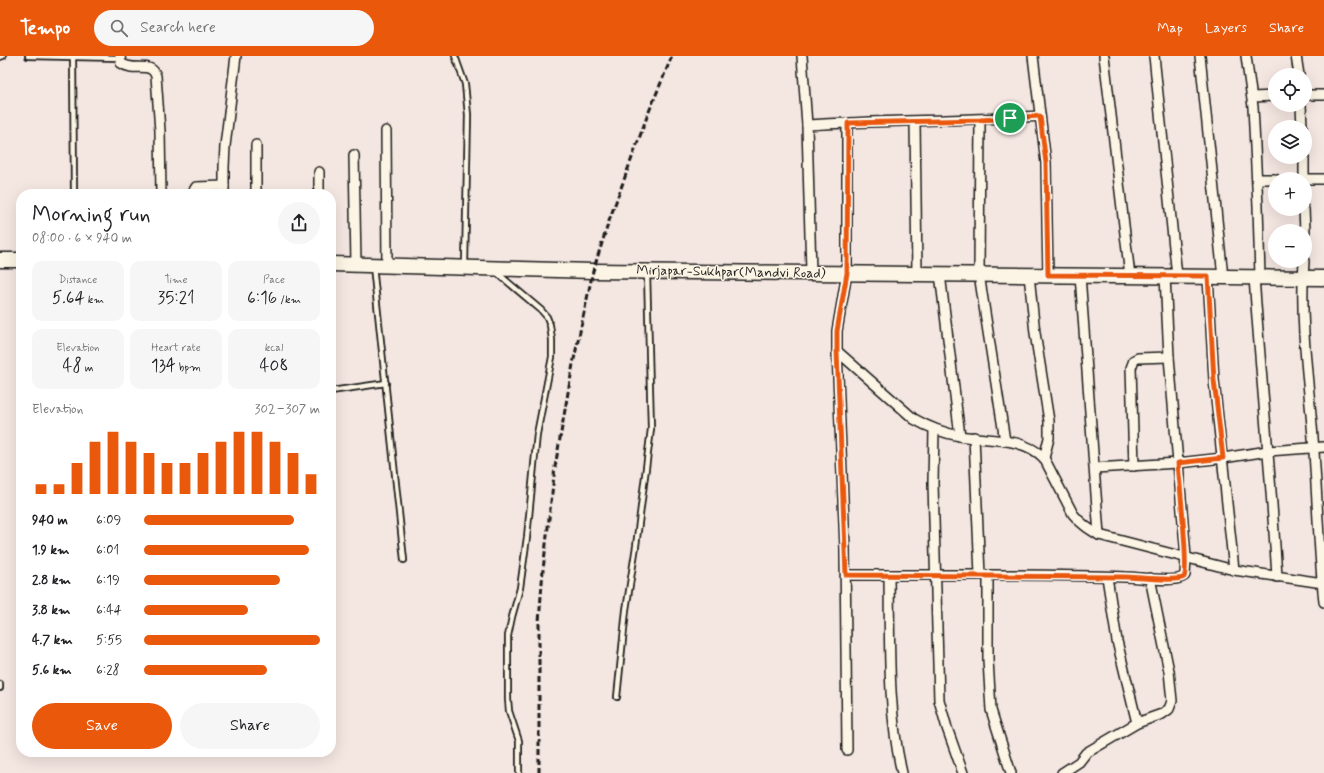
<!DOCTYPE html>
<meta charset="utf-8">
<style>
body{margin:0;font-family:Mynerve,sans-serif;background:#f6f6f6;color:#202124;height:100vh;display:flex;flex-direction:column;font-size:15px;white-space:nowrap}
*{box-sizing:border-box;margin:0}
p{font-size:13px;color:#757577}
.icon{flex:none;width:22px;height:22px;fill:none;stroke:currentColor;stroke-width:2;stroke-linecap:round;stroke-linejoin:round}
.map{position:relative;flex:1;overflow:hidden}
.sheet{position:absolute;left:16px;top:133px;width:320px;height:568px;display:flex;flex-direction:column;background:#fff;border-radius:16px;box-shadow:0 4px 16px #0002}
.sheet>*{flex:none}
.controls{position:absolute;left:1268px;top:12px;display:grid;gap:8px}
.controls a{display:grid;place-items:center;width:44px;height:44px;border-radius:50%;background:#fff;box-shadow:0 4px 16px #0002;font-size:20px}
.pin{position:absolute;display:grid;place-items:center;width:34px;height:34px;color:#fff;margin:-17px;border:2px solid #fff;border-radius:50%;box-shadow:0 1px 4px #0007}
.round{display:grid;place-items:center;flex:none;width:42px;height:42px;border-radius:21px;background:#f6f6f6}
.overview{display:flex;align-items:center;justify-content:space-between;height:68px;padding:0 16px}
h1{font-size:22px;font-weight:600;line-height:30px}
.metrics{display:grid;grid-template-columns:repeat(3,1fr);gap:6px;height:68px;padding:4px 16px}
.metrics div{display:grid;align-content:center;border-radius:10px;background:#f6f6f6;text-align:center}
.metrics b{font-size:17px;font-weight:600}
.metrics small{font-size:11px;font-weight:400}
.metrics p{font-size:11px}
.chart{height:112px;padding:8px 16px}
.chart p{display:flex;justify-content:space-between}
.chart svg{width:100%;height:72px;margin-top:4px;stroke:#ea580c;stroke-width:6}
.button{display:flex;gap:8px;margin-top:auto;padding:8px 16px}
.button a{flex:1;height:46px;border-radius:24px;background:#ea580c;color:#fff;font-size:16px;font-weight:600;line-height:46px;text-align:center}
.button a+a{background:#f6f6f6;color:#202124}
ul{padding:0 16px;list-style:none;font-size:13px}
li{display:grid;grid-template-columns:64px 48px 1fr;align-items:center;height:30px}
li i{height:10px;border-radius:5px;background:#ea580c}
header{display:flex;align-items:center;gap:24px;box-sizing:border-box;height:56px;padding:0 20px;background:#ea580c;color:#fff}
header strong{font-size:19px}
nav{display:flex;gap:22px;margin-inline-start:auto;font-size:14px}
.search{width:280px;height:36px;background:#f6f6f6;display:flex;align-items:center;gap:10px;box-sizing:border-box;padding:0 14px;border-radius:22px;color:#757577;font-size:15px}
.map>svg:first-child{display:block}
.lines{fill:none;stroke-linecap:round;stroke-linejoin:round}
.service-casing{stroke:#1c1c1c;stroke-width:8}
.minor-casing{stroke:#1c1c1c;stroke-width:12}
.primary-casing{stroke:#1c1c1c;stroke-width:17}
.service{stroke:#fcf5e5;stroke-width:4.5}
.minor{stroke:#fcf5e5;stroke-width:9}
.primary{stroke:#fcf5e5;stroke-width:14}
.rail{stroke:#1c1c1c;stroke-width:3;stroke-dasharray:6 3;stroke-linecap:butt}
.route-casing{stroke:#fff;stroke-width:8}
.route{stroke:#ea580c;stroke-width:5}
.labels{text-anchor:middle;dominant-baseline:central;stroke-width:3;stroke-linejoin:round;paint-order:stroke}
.street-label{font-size:14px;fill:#1c1c1c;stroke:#fcf5e5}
</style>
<header>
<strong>Tempo</strong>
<div class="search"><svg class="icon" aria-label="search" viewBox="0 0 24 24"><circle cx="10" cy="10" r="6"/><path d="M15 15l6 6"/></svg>Search here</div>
<nav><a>Map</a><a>Layers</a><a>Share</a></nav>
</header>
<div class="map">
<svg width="1324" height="717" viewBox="0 0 1324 717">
<rect width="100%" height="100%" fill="#f4e6e1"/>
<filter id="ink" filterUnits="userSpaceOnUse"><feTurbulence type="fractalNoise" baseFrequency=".025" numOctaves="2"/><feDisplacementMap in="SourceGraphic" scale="8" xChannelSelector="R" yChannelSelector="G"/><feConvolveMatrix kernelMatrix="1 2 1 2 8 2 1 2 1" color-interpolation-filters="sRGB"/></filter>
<g filter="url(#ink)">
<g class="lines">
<g class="service-casing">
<g id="service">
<polyline points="28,0 120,2"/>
<polyline points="73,0 74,138"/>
<polyline points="455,0 465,28 468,59 465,209"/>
<polyline points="0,1 3,0"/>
<polyline points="373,210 404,504"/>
<polyline points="496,216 541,254 547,261 550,269 552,284 552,301 537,378 527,481 520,532 512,561 508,580 508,643 509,655 519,685 519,717"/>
<polyline points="331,335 386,327"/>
<polyline points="0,628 0,632"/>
<polyline points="617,641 626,554 636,490 651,373 647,216"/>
</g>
</g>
<g class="minor-casing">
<g id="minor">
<path d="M120,0L121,7C134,17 151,4 156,20L160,75L161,138"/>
<polyline points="802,0 807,69 811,216"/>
<polyline points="1033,0 1046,107 1048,219"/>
<polyline points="1104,0 1130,220"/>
<polyline points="1154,0 1177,220"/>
<polyline points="1200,0 1223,221"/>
<polyline points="1246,0 1253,51 1258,150 1260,221"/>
<polyline points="1296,0 1299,19"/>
<polyline points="1305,39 1324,39"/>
<polyline points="1252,41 1275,40"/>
<polyline points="1301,49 1302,71"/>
<polyline points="980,64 979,218 1005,385"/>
<polyline points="915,66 917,218"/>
<path d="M807,69C885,64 962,65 1040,60"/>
<polyline points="386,75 387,209"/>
<polyline points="256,89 256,138"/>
<polyline points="354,99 356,208"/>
<polyline points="1304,101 1304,123"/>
<polyline points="319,116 319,138"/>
<polyline points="1257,123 1275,123"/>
<polyline points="1305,123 1324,123"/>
<polyline points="192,138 196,131 224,130"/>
<polyline points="224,138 224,111 225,90 236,0"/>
<polyline points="1304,153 1305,175"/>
<path d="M1304,205C1300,260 1307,315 1312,369C1317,428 1318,487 1324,546"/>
<polyline points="940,218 960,380"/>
<polyline points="1029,219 1035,277 1049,365 1049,382 1044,402"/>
<polyline points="1080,219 1099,479"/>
<polyline points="1208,221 1214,324 1234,514"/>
<path d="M1254,221C1261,321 1271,421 1277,521"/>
<path d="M837,295L914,363C928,371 943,377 960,380C987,385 1022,380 1044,402L1073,458C1081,468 1089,473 1099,479L1234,514L1323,527"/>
<polyline points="934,373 933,427 939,644 947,672 963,717"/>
<polyline points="974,381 980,519"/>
<polyline points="1134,410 1131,312 1134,304 1138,302 1169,301"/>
<polyline points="1095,412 1178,407 1223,402 1268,395 1324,391"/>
<polyline points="846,519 889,519"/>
<polyline points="988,519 988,604 991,654 1011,717"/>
<polyline points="1107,521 1117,585 1137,667"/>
<polyline points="847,694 845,492 837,295 837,275 847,217 847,67"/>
<path d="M902,717C887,653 890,585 889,519C968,519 1048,518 1126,521C1138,521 1179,528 1185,519L1186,501L1169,301L1165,220"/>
<polyline points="1062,717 1079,706 1086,697 1137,667 1162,658 1169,653 1172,645 1169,615 1150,522"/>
</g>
</g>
<g class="primary-casing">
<g id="primary">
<polyline points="0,204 21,204"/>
<polyline points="331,208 593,215 1324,222"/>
</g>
</g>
<use href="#service" class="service"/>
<use href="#minor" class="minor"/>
<use href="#primary" class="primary"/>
<polyline class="rail" points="539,717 539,566 543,514 555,411 573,308 593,215 610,162 648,58 672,0"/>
</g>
</g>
<g class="lines" filter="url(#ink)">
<g class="route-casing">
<path id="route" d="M1040,60L1046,107L1048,219L1208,220L1214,324L1223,402L1178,407C1179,421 1189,515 1184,521C1179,526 1135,521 1126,521L846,519L837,295V275L847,217L848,67L980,64Z"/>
</g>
<use href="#route" class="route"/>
</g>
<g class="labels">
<g class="street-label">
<text transform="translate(731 216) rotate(1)">Mirjapar-Sukhpar(Mandvi Road)</text>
</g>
</g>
</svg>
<div class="controls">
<a><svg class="icon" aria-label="locate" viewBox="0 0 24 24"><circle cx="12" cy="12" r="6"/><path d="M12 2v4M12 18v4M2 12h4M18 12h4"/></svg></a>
<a><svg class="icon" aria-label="layers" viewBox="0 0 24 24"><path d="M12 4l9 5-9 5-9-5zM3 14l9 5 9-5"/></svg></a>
<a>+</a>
<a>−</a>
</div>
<div class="pin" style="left:1010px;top:62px;background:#1e9e55"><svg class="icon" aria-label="arrive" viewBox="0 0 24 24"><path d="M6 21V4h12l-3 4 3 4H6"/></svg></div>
<section class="sheet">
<div class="overview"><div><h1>Morning run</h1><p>08:00 · 6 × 940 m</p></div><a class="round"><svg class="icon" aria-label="share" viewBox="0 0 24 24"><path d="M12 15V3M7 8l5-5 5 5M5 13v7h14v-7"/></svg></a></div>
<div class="metrics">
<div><p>Distance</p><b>5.64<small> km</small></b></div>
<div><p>Time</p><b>35:21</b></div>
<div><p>Pace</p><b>6:16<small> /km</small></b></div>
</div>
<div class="metrics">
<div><p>Elevation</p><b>48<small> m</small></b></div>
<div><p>Heart rate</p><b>134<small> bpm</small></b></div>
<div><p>kcal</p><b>408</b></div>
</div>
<div class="chart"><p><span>Elevation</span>302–307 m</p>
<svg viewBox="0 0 160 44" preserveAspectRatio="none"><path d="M5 44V38M15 44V38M25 44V25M35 44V12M45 44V6M55 44V12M65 44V19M75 44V25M85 44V25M95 44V19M105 44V12M115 44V6M125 44V6M135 44V12M145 44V19M155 44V32"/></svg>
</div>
<ul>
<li><b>940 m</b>6:09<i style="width:85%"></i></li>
<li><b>1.9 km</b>6:01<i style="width:94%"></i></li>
<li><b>2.8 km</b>6:19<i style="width:77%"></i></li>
<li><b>3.8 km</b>6:44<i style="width:59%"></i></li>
<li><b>4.7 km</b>5:55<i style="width:100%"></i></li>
<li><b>5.6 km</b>6:28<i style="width:70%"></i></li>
</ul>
<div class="button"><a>Save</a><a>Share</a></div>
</section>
</div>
